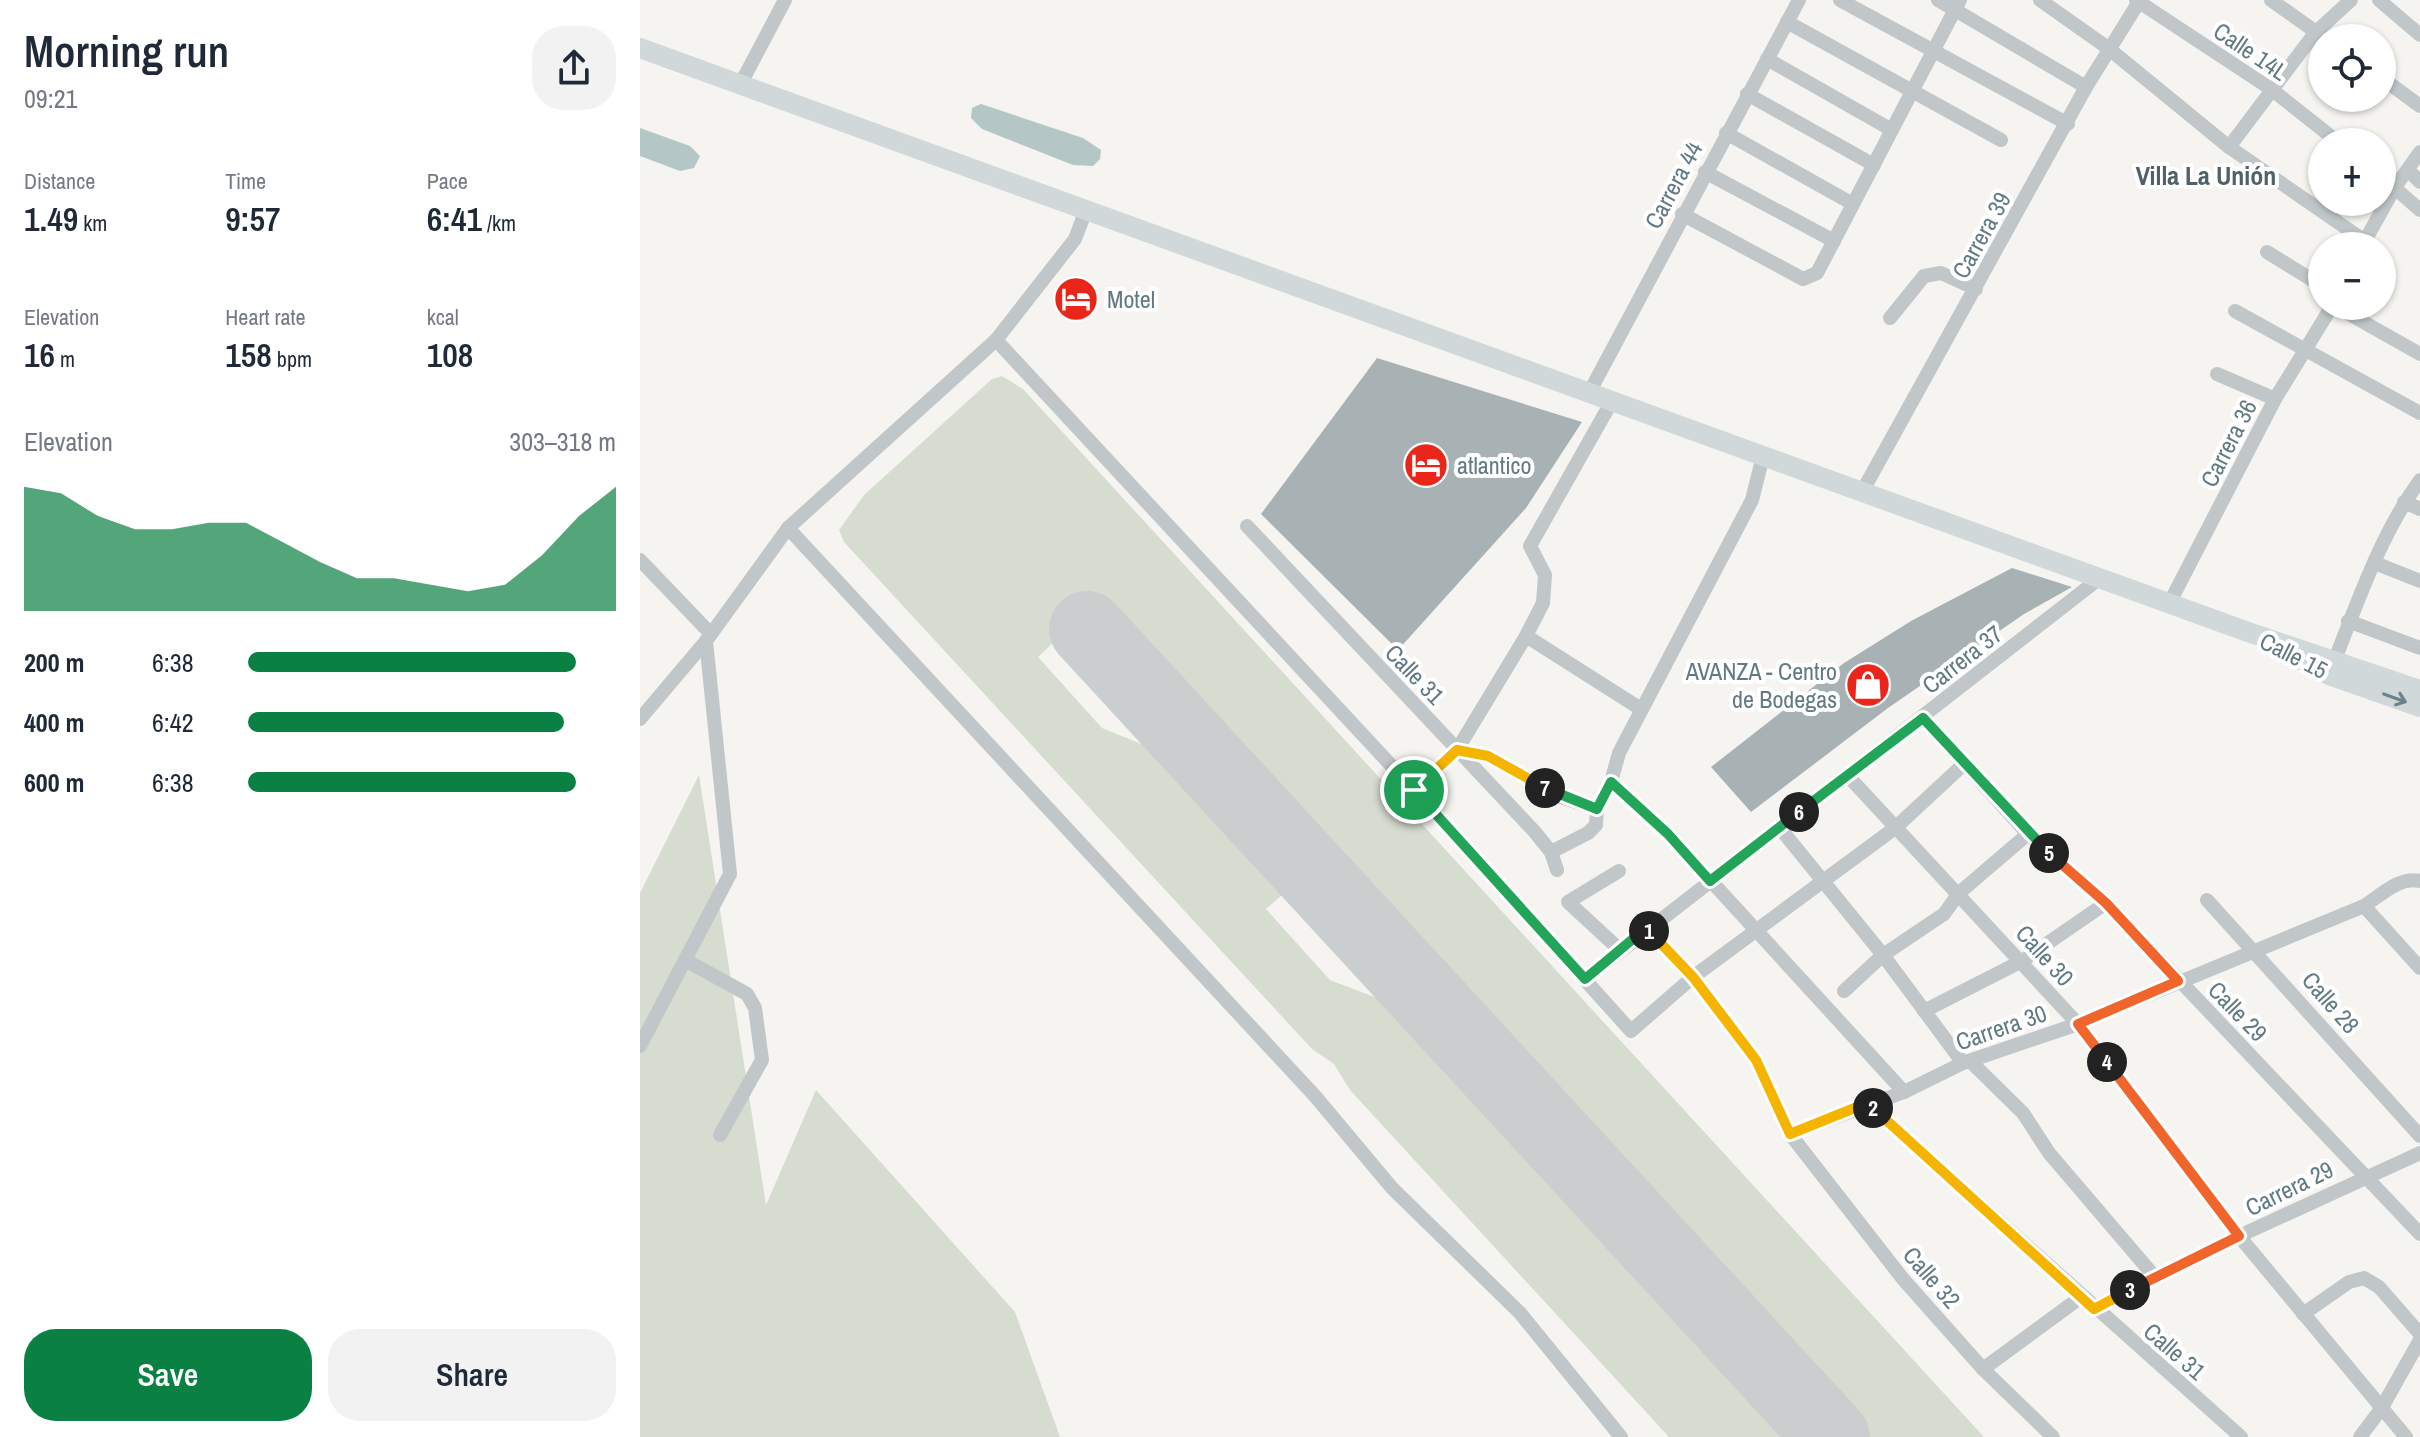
<!DOCTYPE html>
<meta charset="utf-8">
<style>
body{margin:0;font-family:"Archivo Narrow",sans-serif;background:#f2f2f3;color:#1f2937;height:100vh;display:flex;flex-direction:column;font-size:30px;white-space:nowrap}
*{box-sizing:border-box;margin:0}
p{font-size:26px;color:#747a83}
.icon{flex:none;width:44px;height:44px;fill:none;stroke:currentColor;stroke-width:2;stroke-linecap:round;stroke-linejoin:round}
.map{position:relative;flex:1;overflow:hidden}
.panel{display:flex;flex-direction:column;background:#fff;width:640px}
.panel>*{flex:none}
.buttons{position:absolute;left:1668px;top:24px;display:grid;gap:16px}
.buttons a{display:grid;place-items:center;width:88px;height:88px;border-radius:50%;background:#fff;box-shadow:0 2px 6px #0004;font-size:40px}
.pin{position:absolute;display:grid;place-items:center;width:68px;height:68px;color:#fff;margin:-34px;border:4px solid #fff;border-radius:50%;box-shadow:0 2px 8px #0007}
.km{position:absolute;width:40px;height:40px;margin:-20px;border-radius:50%;background:#222;color:#fff;font-size:22px;line-height:40px;text-align:center}
.round{display:grid;place-items:center;flex:none;width:84px;height:84px;border-radius:32px;background:#f2f2f3}
.summary{display:flex;align-items:center;justify-content:space-between;height:136px;padding:0 24px}
h1{font-size:44px;font-weight:600;line-height:60px}
.stats{display:grid;grid-template-columns:repeat(3,1fr);gap:12px;height:136px;padding:8px 24px}
.stats div{display:grid;align-content:center}
.stats b{font-size:34px;font-weight:600}
.stats small{font-size:22px;font-weight:400}
.stats p{font-size:22px}
.chart{height:224px;padding:16px 24px}
.chart p{display:flex;justify-content:space-between}
.chart svg{width:100%;height:144px;margin-top:8px;fill:#0b8043;opacity:.7}
.cta{display:flex;gap:16px;margin-top:auto;padding:16px 24px}
.cta a{flex:1;height:92px;border-radius:32px;background:#0b8043;color:#fff;font-size:32px;font-weight:600;line-height:92px;text-align:center}
.cta a+a{background:#f2f2f3;color:#1f2937}
ul{padding:0 24px;list-style:none;font-size:26px}
li{display:grid;grid-template-columns:128px 96px 1fr;align-items:center;height:60px}
li i{height:20px;border-radius:10px;background:#0b8043}
main{display:flex;flex:1;min-height:0}
.map>svg:first-child{display:block}
.green{fill:#d7dcd1}
.water{fill:#b4c6c6}
.lines{fill:none;stroke-linecap:round;stroke-linejoin:round}
.runway{stroke:#cacece;stroke-width:76}
.building{fill:#a8b2b5}
.minor{stroke:#c1c6c8;stroke-width:14}
.highway{stroke:#d0d8da;stroke-width:20}
.oneway{stroke:#6d838c}
.split-1-casing{stroke:#fff;stroke-width:16}
.split-2-casing{stroke:#fff;stroke-width:16}
.split-3-casing{stroke:#fff;stroke-width:16}
.split-4-casing{stroke:#fff;stroke-width:16}
.split-5-casing{stroke:#fff;stroke-width:16}
.split-6-casing{stroke:#fff;stroke-width:16}
.split-7-casing{stroke:#fff;stroke-width:16}
.split-8-casing{stroke:#fff;stroke-width:16}
.split-1{stroke:#22a559;stroke-width:10}
.split-2{stroke:#f5b400;stroke-width:10}
.split-3{stroke:#f5b400;stroke-width:10}
.split-4{stroke:#f0652b;stroke-width:10}
.split-5{stroke:#f0652b;stroke-width:10}
.split-6{stroke:#22a559;stroke-width:10}
.split-7{stroke:#22a559;stroke-width:10}
.split-8{stroke:#f5b400;stroke-width:10}
.labels{text-anchor:middle;dominant-baseline:central;stroke-width:8;stroke-linejoin:round;paint-order:stroke}
.street-label{font-size:24px;fill:#627a83;stroke:#fff}
.poi-label{font-size:24px;fill:#627a83;stroke:#fff;text-anchor:start}
.neighbourhood-label{font-size:26px;font-weight:bold;fill:#506167;stroke:#fff}
</style>
<main>
<section class="panel">
<div class="summary"><div><h1>Morning run</h1><p>09:21</p></div><a class="round"><svg class="icon" aria-label="share" viewBox="0 0 24 24"><path d="M12 15V3M7 8l5-5 5 5M5 13v7h14v-7"/></svg></a></div>
<div class="stats">
<div><p>Distance</p><b>1.49<small> km</small></b></div>
<div><p>Time</p><b>9:57</b></div>
<div><p>Pace</p><b>6:41<small> /km</small></b></div>
</div>
<div class="stats">
<div><p>Elevation</p><b>16<small> m</small></b></div>
<div><p>Heart rate</p><b>158<small> bpm</small></b></div>
<div><p>kcal</p><b>108</b></div>
</div>
<div class="chart"><p><span>Elevation</span>303–318 m</p>
<svg viewBox="0 0 160 44" preserveAspectRatio="none"><path d="M0 44V6L10 8L20 15L30 19L40 19L50 17L60 17L70 23L80 29L90 34L100 34L110 36L120 38L130 36L140 27L150 15L160 6V44z"/></svg>
</div>
<ul>
<li><b>200 m</b>6:38<i style="width:89%"></i></li>
<li><b>400 m</b>6:42<i style="width:86%"></i></li>
<li><b>600 m</b>6:38<i style="width:89%"></i></li>
</ul>
<div class="cta"><a>Save</a><a>Share</a></div>
</section>
<div class="map">
<svg width="1780" height="1437" viewBox="0 0 1780 1437">
<rect width="100%" height="100%" fill="#f5f4f0"/>
<g class="green">
<polygon points="362,376 383,389 1344,1437 1229,1437 458,601 398,657 462,728 531,756 649,889 626,909 690,980 763,1008 1160,1437 1029,1437 710,1090 694,1064 672,1049 204,542 199,530 224,495 352,379"/>
<polygon points="59,775 126,1205 176,1090 375,1312 420,1437 0,1437 0,893"/>
</g>
<g class="water">
<polygon points="341,104 443,138 461,150 460,159 453,166 433,165 342,129 331,118 332,108"/>
<polygon points="0,128 50,146 60,156 54,168 40,171 0,156"/>
</g>
<g class="lines">
<polyline class="runway" points="447,629 1192,1437"/>
</g>
<g class="building">
<polygon points="737,358 942,422 886,508 758,650 621,514"/>
<polygon points="1372,568 1432,587 1384,614 1248,708 1111,812 1071,767 1204,663 1271,621"/>
</g>
<g class="lines">
<g class="minor">
<polyline points="1200,0 1428,124"/>
<polyline points="1298,0 1446,87"/>
<polyline points="1400,0 1468,48 1589,147 1725,241"/>
<polyline points="1496,0 1631,89 1698,142"/>
<polyline points="1631,0 1683,37"/>
<polyline points="1739,0 1780,35"/>
<polyline points="1147,22 1361,140"/>
<polyline points="1127,59 1252,130"/>
<polyline points="1742,78 1780,106"/>
<polyline points="100,85 145,0"/>
<polyline points="1107,94 1234,165"/>
<polyline points="1086,133 1213,204"/>
<polyline points="1589,147 1675,33 1711,0"/>
<polyline points="1768,170 1780,182"/>
<polyline points="1065,172 1194,241"/>
<polyline points="1742,177 1780,210"/>
<polyline points="1042,214 1163,279 1177,273 1320,0"/>
<polyline points="1722,246 1755,187 1780,152"/>
<polyline points="1627,252 1682,286"/>
<polyline points="1695,306 1780,354"/>
<polyline points="1595,311 1780,413"/>
<polyline points="1250,318 1284,276 1301,273 1336,289"/>
<polyline points="356,340 774,790 991,1031 1053,977 1255,828 1325,763"/>
<polyline points="1577,374 1635,399"/>
<polyline points="949,393 1159,0"/>
<polyline points="1222,492 1446,87 1500,0"/>
<polyline points="1764,502 1780,509"/>
<polyline points="607,526 894,831 911,852 917,870"/>
<polyline points="148,528 675,1096 752,1188 880,1313 981,1437"/>
<polyline points="0,560 71,634"/>
<polyline points="1735,563 1780,581"/>
<polyline points="1529,604 1635,399 1692,306"/>
<polyline points="1708,621 1780,648"/>
<polyline points="886,636 1001,709"/>
<path d="M1692,667C1717,604 1740,535 1780,480"/>
<polyline points="1283,718 1388,834 1466,903 1780,1234"/>
<polyline points="0,719 66,641 148,528 356,340 435,239 446,210"/>
<polyline points="818,750 848,756 921,797 957,809"/>
<polyline points="1208,776 1438,1024 1599,1236 1766,1437"/>
<polyline points="971,782 1028,834 1264,1092"/>
<polyline points="774,790 817,750 886,636 903,603 905,575 890,546 972,401"/>
<polyline points="957,809 971,782 979,753 1112,500 1123,456"/>
<polyline points="1139,827 1243,955 1323,1063"/>
<polyline points="911,852 948,833 956,825 957,809"/>
<polyline points="979,871 928,902 980,950"/>
<polyline points="1567,900 1780,1136"/>
<polyline points="1724,906 1780,968"/>
<polyline points="1006,928 1053,977 1116,1060 1150,1134 1263,1279 1343,1369 1413,1437"/>
<polyline points="45,960 107,994 115,1008 122,1060 80,1135"/>
<polyline points="945,979 1460,578"/>
<polyline points="1204,991 1243,955 1304,914 1319,893 1388,834"/>
<polyline points="1284,1011 1382,961 1466,903"/>
<polyline points="0,1046 90,874 66,641"/>
<polyline points="1330,1061 1383,1113 1409,1153 1515,1277"/>
<polyline points="1227,1103 1601,1437"/>
<path d="M1150,1134L1264,1092L1323,1063L1438,1024L1724,906C1741,895 1760,876 1780,881"/>
<polyline points="1454,1309 1599,1236 1780,1153"/>
<polyline points="1663,1314 1709,1282 1724,1278 1739,1287 1780,1334"/>
<polyline points="1343,1369 1441,1297"/>
<polyline points="1720,1437 1741,1409 1780,1340"/>
</g>
<g class="highway">
<polyline points="0,48 1608,632 1780,690"/>
<polyline points="1657,658 1689,675 1780,707"/>
</g>
</g>
<defs><path id="oneway-shaft" d="M-6 0H5M1.5-3L5.5 0L1.5 3" fill="none" stroke-width="1.6" stroke-linecap="round" stroke-linejoin="round" transform="scale(2)"/></defs>
<use class="oneway" href="#oneway-shaft" transform="translate(1755 698) rotate(20)"/>
<g class="lines">
<g class="split-1-casing">
<polyline id="split-1" points="774,790 945,979 1006,928 1009,931"/>
</g>
<g class="split-2-casing">
<polyline id="split-2" points="1009,931 1053,977 1116,1060 1150,1134 1227,1103 1233,1108"/>
</g>
<g class="split-3-casing">
<polyline id="split-3" points="1233,1108 1454,1309 1490,1290"/>
</g>
<g class="split-4-casing">
<polyline id="split-4" points="1467,1062 1599,1236 1490,1290"/>
</g>
<g class="split-5-casing">
<polyline id="split-5" points="1409,853 1466,903 1538,981 1438,1024 1467,1062"/>
</g>
<g class="split-6-casing">
<polyline id="split-6" points="1159,812 1283,718 1409,853"/>
</g>
<g class="split-7-casing">
<polyline id="split-7" points="905,788 957,809 971,782 1028,834 1070,881 1159,812"/>
</g>
<g class="split-8-casing">
<polyline id="split-8" points="774,790 817,750 848,756 905,788"/>
</g>
<use href="#split-1" class="split-1"/>
<use href="#split-2" class="split-2"/>
<use href="#split-3" class="split-3"/>
<use href="#split-4" class="split-4"/>
<use href="#split-5" class="split-5"/>
<use href="#split-6" class="split-6"/>
<use href="#split-7" class="split-7"/>
<use href="#split-8" class="split-8"/>
</g>
<defs>
<g id="hotel-disc" transform="scale(2.3)"><circle r="9.5" fill="#ea261b" stroke="#fff"/><path d="M-6-4.5h1.5V1H6V5H4.5V3h-9V5H-6ZM-4 0a1.8 1.8 0 1 1 3.6 0ZM.5 0V-2.5h3Q6-2.5 6 0Z" fill="#fff"/></g>
<g id="shop-disc" transform="scale(2.3)"><circle r="9.5" fill="#ea261b" stroke="#fff"/><path d="M-5-2.5h2.3a2.7 3.5 0 0 1 5.4 0H5L5.5 6h-11ZM-1.5-2.5h3a1.5 2.3 0 0 0-3 0Z" fill="#fff"/></g>
</defs>
<g fill-rule="evenodd">
<use href="#hotel-disc" x="436" y="299"/>
<use href="#hotel-disc" x="786" y="465"/>
<use href="#shop-disc" x="1228" y="685"/>
</g>
<g class="labels">
<g class="street-label">
<text transform="translate(1611 51) rotate(34)">Calle 14L</text>
<text transform="translate(1033 185) rotate(-62)">Carrera 44</text>
<text transform="translate(1341 235) rotate(-61)">Carrera 39</text>
<text transform="translate(1588 443) rotate(-63)">Carrera 36</text>
<text transform="translate(1654 655) rotate(27)">Calle 15</text>
<text transform="translate(1322 659) rotate(-38)">Carrera 37</text>
<text transform="translate(775 674) rotate(46)">Calle 31</text>
<text transform="translate(1405 955) rotate(48)">Calle 30</text>
<text transform="translate(1691 1002) rotate(49)">Calle 28</text>
<text transform="translate(1598 1011) rotate(46)">Calle 29</text>
<text transform="translate(1361 1027) rotate(-19)">Carrera 30</text>
<text transform="translate(1649 1188) rotate(-26)">Carrera 29</text>
<text transform="translate(1292 1277) rotate(49)">Calle 32</text>
<text transform="translate(1535 1351) rotate(41)">Calle 31</text>
</g>
<g class="poi-label">
<text x="467" y="299">Motel</text>
<text x="817" y="465">atlantico</text>
<text x="1197" y="671" text-anchor="end">AVANZA - Centro<tspan x="1197" dy="28">de Bodegas</tspan></text>
</g>
<g class="neighbourhood-label">
<text x="1566" y="175">Villa La Unión</text>
</g>
</g>
</svg>
<div class="buttons">
<a><svg class="icon" aria-label="locate" viewBox="0 0 24 24"><circle cx="12" cy="12" r="6"/><path d="M12 2v4M12 18v4M2 12h4M18 12h4"/></svg></a>
<a>+</a>
<a>−</a>
</div>
<div class="pin" style="left:774px;top:790px;background:#1e9e55"><svg class="icon" aria-label="arrive" viewBox="0 0 24 24"><path d="M6 21V4h12l-3 4 3 4H6"/></svg></div>
<b class="km" style="left:1009px;top:931px">1</b>
<b class="km" style="left:1233px;top:1108px">2</b>
<b class="km" style="left:1490px;top:1290px">3</b>
<b class="km" style="left:1467px;top:1062px">4</b>
<b class="km" style="left:1409px;top:853px">5</b>
<b class="km" style="left:1159px;top:812px">6</b>
<b class="km" style="left:905px;top:788px">7</b>
</div>
</main>
